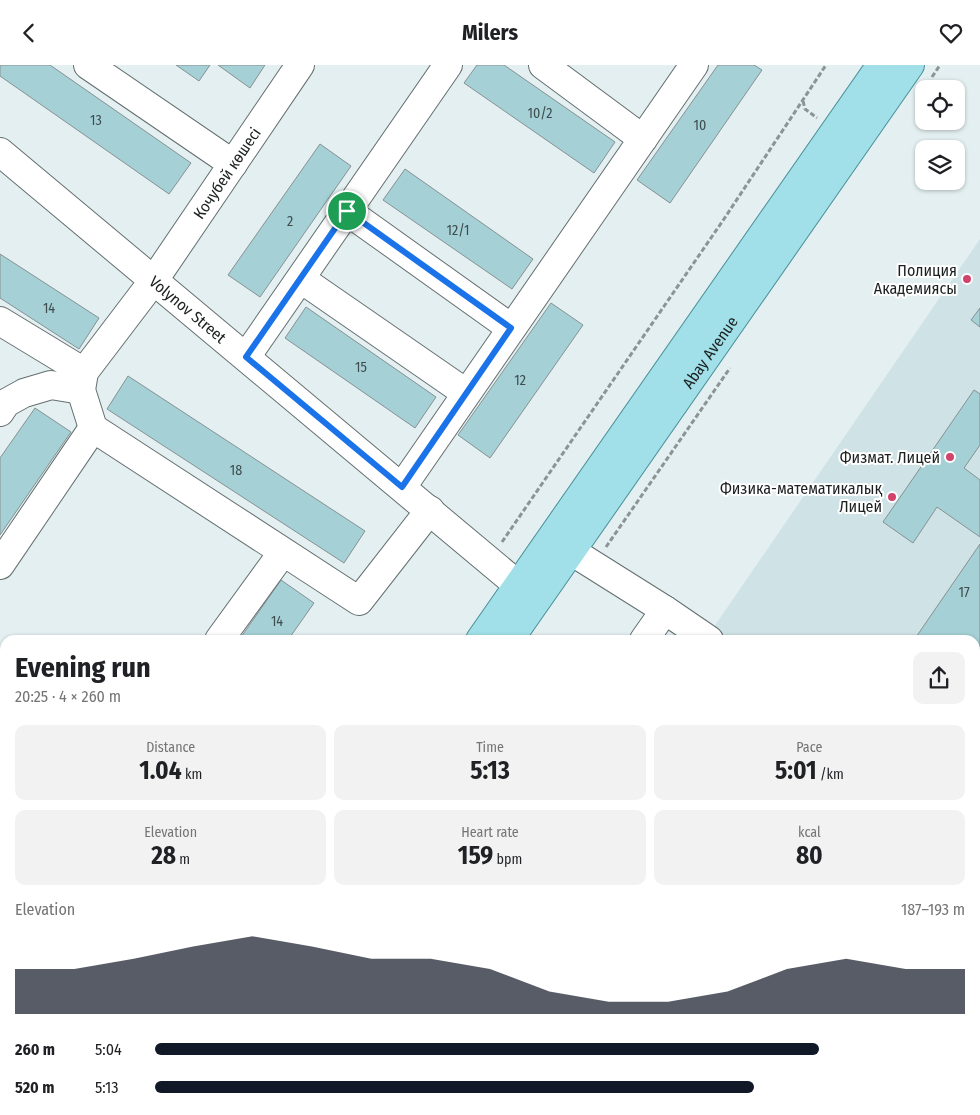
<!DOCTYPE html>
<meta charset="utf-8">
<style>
body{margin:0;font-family:"Fira Sans Condensed",sans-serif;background:#f2f2f2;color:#202124;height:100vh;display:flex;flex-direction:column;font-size:19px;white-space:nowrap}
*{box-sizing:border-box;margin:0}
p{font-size:16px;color:#757577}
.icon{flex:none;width:28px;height:28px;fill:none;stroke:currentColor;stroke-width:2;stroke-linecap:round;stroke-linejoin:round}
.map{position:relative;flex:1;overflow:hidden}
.sheet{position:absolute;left:0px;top:570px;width:980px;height:480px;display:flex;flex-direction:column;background:#fff;border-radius:15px 15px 0 0;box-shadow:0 1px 4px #0004}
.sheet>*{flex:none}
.buttons{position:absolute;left:915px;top:15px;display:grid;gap:10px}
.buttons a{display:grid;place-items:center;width:50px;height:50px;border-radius:10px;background:#fff;box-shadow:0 1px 4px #0004;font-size:25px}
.pin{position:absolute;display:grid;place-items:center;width:42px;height:42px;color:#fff;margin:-21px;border:2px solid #fff;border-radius:50%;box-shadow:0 1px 5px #0007}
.round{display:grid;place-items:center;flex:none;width:52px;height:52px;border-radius:10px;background:#f2f2f2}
.head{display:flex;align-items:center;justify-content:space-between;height:85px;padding:0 15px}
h1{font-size:28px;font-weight:700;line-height:38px}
.figures{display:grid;grid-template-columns:repeat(3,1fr);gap:8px;height:85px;padding:5px 15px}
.figures div{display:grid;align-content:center;border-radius:10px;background:#f2f2f2;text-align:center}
.figures b{font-size:25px;font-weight:700}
.figures small{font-size:14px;font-weight:400}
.figures p{font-size:14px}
.chart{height:140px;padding:10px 15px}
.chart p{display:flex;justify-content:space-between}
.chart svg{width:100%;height:90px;margin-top:5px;fill:#111827;opacity:.7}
ul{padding:0 15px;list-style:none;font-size:16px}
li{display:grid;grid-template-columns:80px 60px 1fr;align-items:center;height:38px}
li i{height:12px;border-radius:6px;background:#111827}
header{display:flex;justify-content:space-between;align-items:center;height:65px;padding:0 15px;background:#fff;font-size:22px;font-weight:700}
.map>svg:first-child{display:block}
.built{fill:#cfe2e5}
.building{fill:#a4d0d6;stroke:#879192}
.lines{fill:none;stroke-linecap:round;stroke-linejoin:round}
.minor-casing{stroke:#656f70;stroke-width:30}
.major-casing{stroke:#4a8f99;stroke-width:30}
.path{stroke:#8c9495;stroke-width:3;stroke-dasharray:5 2.5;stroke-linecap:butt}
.minor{stroke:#fff;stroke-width:28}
.major{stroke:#a1e0e8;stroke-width:28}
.route-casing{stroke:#fff;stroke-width:10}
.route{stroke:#1a73e8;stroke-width:6}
.poi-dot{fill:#d1436a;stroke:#fff;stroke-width:2}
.labels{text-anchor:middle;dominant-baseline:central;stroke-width:4;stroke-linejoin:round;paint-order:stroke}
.number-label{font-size:14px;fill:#3e4c4e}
.street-label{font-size:16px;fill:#1c2021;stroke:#fff}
.poi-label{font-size:16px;fill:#1c2021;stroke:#fff;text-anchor:end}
</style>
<header><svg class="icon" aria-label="back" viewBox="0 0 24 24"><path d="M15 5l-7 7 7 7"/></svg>Milers<svg class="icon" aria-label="heart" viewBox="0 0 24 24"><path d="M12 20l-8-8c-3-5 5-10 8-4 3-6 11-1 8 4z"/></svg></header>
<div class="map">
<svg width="980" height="1050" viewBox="0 0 980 1050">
<rect width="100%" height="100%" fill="#e3eff0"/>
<polygon class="built" points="980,174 980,1050 378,1050 382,1045 975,1045 975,575 705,575"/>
<g class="building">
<polygon points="0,0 50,0 191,98 169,129 0,11"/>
<polygon points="176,0 210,0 199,16"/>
<polygon points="218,0 265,0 250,23"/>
<polygon points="477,0 504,0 615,77 594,108 464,18"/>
<polygon points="718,0 754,0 762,5 670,138 637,115"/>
<polygon points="320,79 351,101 260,232 228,210"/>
<polygon points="405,104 533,194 512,224 383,135"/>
<polygon points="0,189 99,253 79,284 0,233"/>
<polygon points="551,238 583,260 490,393 458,370"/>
<polygon points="306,242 436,332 415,363 285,273"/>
<polygon points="980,243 980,262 971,255"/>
<polygon points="128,311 365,466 344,498 107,344"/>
<polygon points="974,325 980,329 980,380 964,403 980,415 980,472 937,442 913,478 883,457"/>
<polygon points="35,343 71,367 0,470 0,393"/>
<polygon points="980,479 980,594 975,601 975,575 914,575"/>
<polygon points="281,515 314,538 288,575 239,575"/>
<polygon points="975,865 980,868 980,926 975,934"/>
<polygon points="4,907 5,985 0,992 0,913"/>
<polygon points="975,1040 980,1043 980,1050 883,1050 881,1048 879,1050 839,1050 832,1045 975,1045"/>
<polygon points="581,1045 591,1045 587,1050 578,1050"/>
<polygon points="595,1045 679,1045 675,1050 602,1050"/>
</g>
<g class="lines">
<g class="minor-casing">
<g id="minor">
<polyline points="88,0 233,99"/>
<polyline points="543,0 643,74"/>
<path id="s1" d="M0,87L518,520L537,533"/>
<polyline points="347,146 511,263"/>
<polyline points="301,214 466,328"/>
<polyline points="0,256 84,307 81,325 93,363 359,536 430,445"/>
<polyline points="246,292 448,0"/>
<path id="s2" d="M84,307L154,215L300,0"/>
<polyline points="0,347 6,338 24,328 51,320 81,325"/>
<polyline points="402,422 694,0"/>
<polyline points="552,474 665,545 709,575"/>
<polyline points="0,500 93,363"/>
<polyline points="219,575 283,487"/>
<polyline points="644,575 665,545"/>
<polyline points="0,688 5,691"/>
<polyline points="975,757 980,760"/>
<polyline points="0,798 5,791"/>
<polyline points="975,834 980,837"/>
<polyline points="975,986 980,990"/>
<polyline points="558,1045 565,1050"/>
<polyline points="319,1050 322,1045"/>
<polyline points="410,1050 414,1045"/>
<polyline points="535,1050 538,1045"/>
</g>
</g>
<g class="major-casing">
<g id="major">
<polyline points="480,575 881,0"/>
<path id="s3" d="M509,575L910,0"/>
<polyline points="150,1050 154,1045"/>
<polyline points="179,1050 183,1045"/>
</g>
</g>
<g class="path">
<polyline points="932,12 940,0"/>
<polyline points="803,36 805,44 817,53"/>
<polyline points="502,477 724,154 826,0"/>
<polyline points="606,482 730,303"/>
</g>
<use href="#minor" class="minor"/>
<use href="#major" class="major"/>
</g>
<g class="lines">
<g class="route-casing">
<polygon id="route" points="347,146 511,263 402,422 246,292"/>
</g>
<use href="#route" class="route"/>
</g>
<g class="poi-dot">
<circle cx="967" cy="214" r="5"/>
<circle cx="950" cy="392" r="5"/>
<circle cx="892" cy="432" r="5"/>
</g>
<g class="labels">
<g class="number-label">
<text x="540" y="48">10/2</text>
<text x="96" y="55">13</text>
<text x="700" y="60">10</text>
<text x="290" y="156">2</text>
<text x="458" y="165">12/1</text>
<text x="49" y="243">14</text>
<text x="361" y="302">15</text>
<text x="520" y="315">12</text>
<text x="236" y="405">18</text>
<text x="964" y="527">17</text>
<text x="277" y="556">14</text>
</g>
<g class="street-label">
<text stroke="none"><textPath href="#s2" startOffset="245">Кочубей көшесі</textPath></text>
<text stroke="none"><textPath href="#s1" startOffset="245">Volynov Street</textPath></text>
<text stroke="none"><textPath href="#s3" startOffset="351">Abay Avenue</textPath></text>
</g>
<g class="poi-label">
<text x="957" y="205">Полиция<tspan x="957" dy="18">Академиясы</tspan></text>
<text x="940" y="392">Физмат. Лицей</text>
<text x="882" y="423">Физика-математикалық<tspan x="882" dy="18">Лицей</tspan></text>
</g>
</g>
</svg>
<div class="buttons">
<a><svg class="icon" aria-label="locate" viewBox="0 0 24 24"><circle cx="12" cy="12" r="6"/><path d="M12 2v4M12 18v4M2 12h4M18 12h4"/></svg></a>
<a><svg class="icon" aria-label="layers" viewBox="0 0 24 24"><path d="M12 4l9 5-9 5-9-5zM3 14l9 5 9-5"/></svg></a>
</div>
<div class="pin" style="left:347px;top:146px;background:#1e9e55"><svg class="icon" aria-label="arrive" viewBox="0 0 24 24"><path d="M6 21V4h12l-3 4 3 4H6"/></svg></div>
<section class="sheet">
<div class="head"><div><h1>Evening run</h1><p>20:25 · 4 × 260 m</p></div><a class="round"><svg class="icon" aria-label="share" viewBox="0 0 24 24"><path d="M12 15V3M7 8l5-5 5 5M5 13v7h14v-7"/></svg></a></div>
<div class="figures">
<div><p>Distance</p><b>1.04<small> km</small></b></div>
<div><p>Time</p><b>5:13</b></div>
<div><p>Pace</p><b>5:01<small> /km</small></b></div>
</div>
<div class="figures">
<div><p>Elevation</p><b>28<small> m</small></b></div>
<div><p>Heart rate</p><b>159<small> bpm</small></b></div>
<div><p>kcal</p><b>80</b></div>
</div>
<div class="chart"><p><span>Elevation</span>187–193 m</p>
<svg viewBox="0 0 160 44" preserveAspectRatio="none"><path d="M0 44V22L10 22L20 17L30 11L40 6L50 11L60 17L70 17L80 22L90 33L100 38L110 38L120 33L130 22L140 17L150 22L160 22V44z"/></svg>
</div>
<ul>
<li><b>260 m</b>5:04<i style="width:82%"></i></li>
<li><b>520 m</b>5:13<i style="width:74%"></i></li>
</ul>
</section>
</div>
